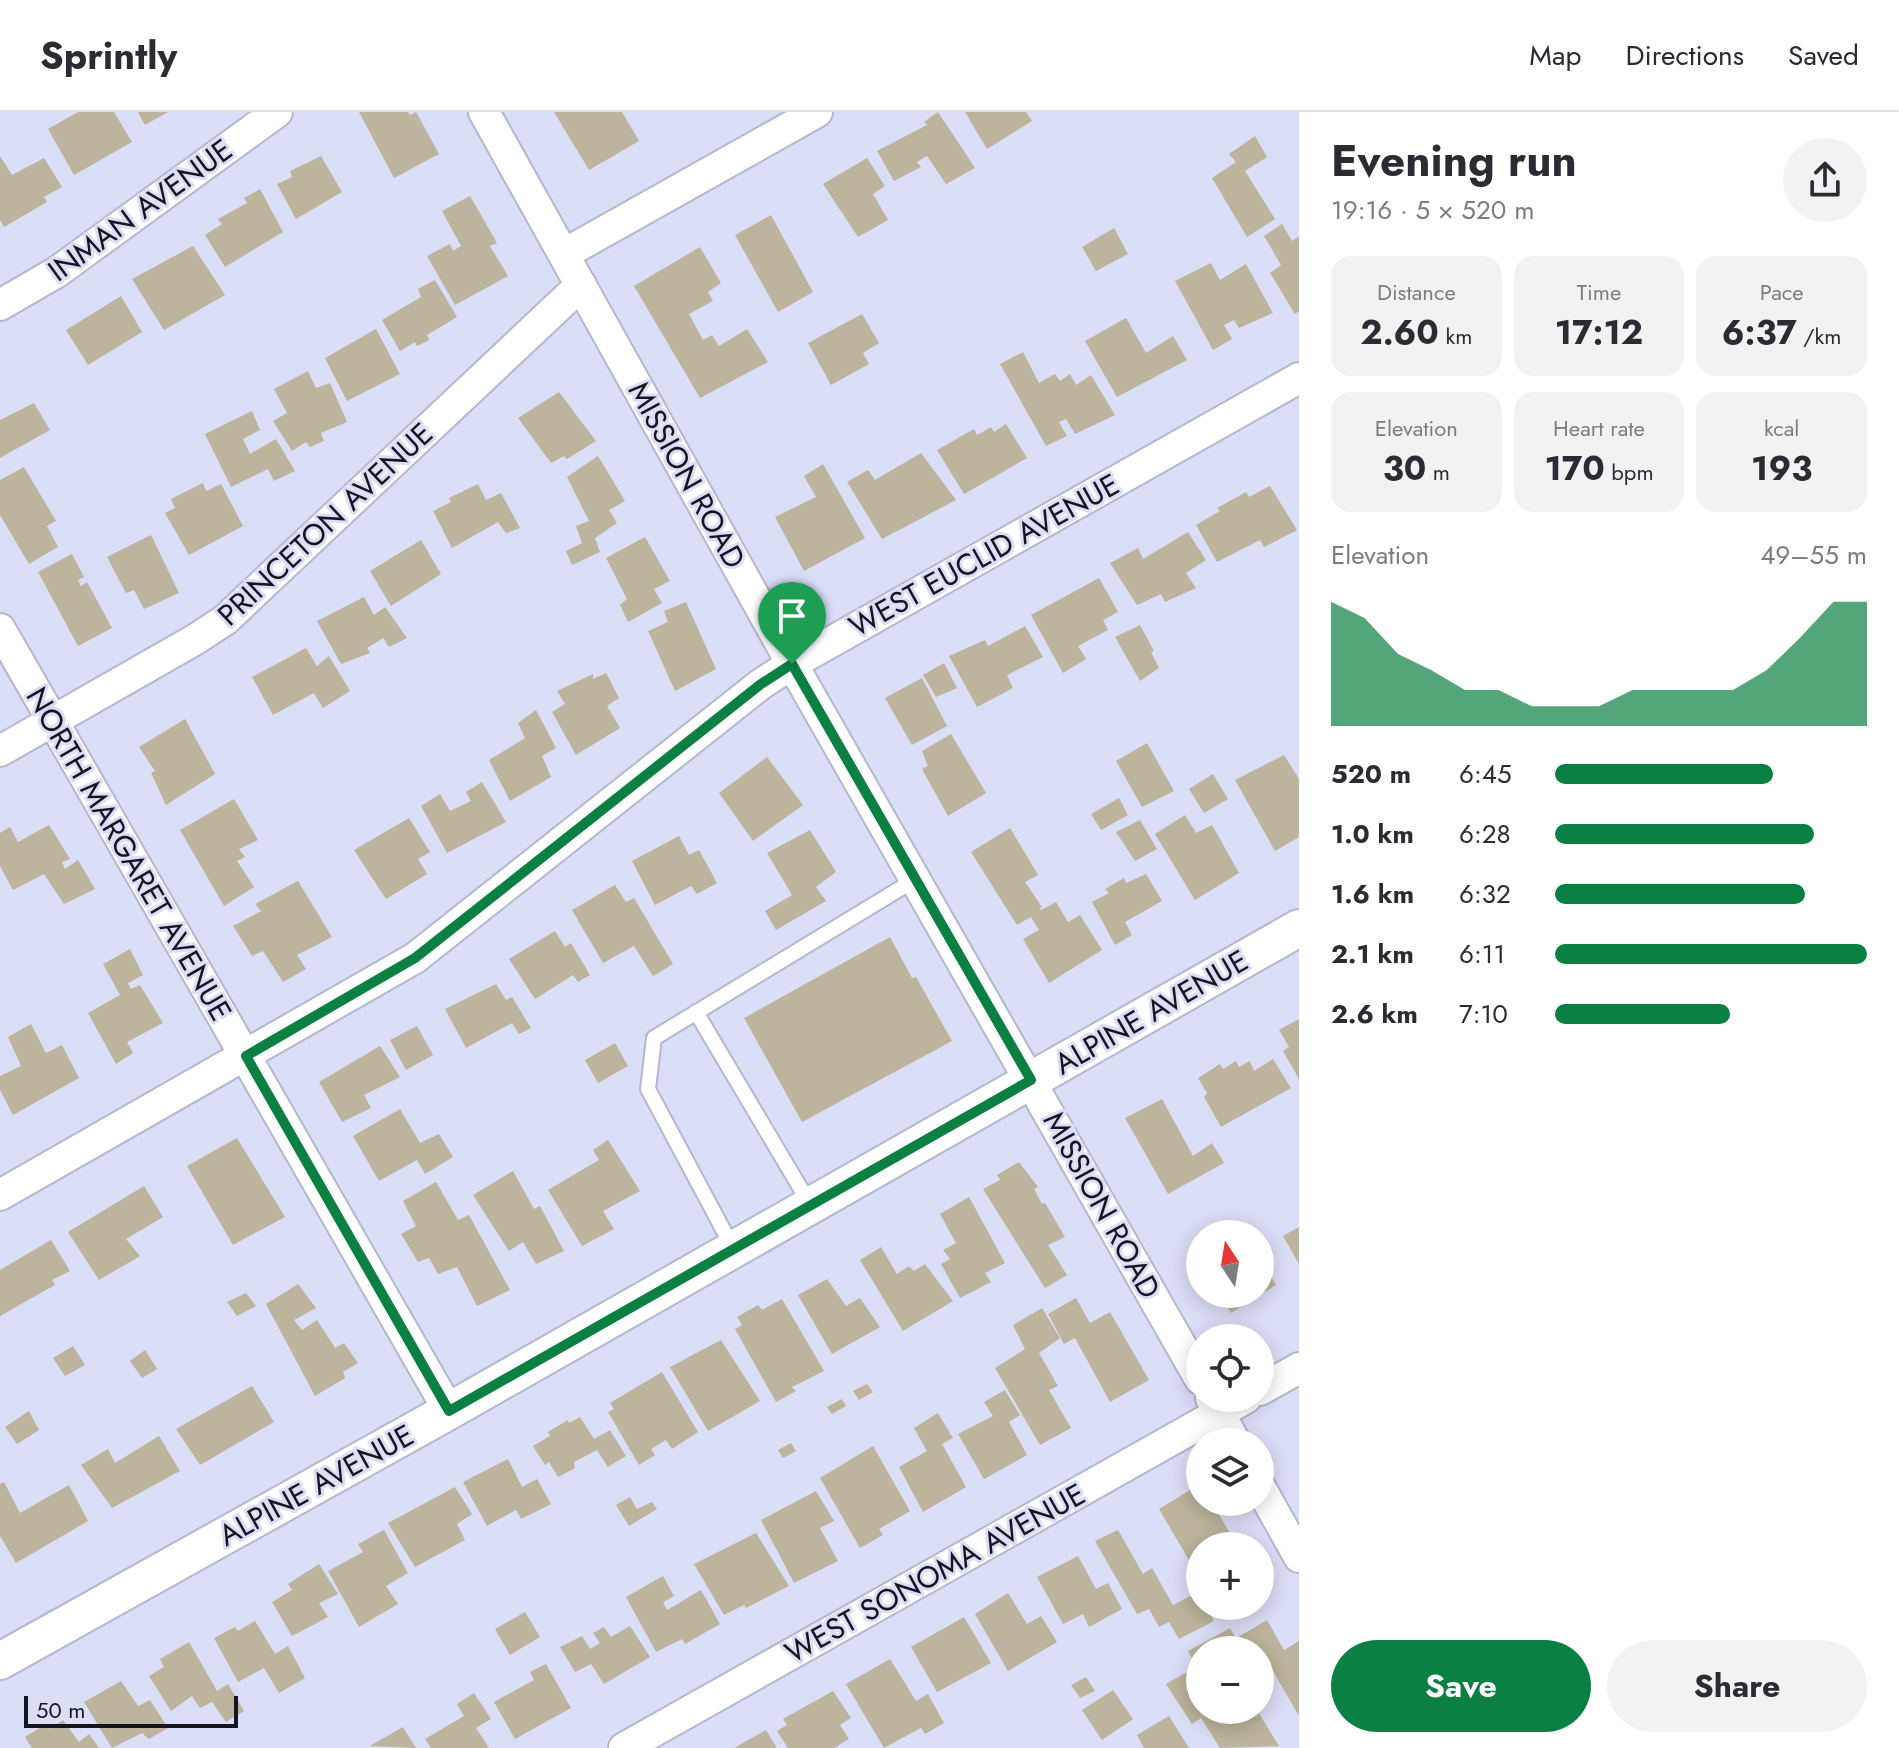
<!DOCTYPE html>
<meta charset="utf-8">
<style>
body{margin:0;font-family:Jost,sans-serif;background:#f2f2f3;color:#2b2b33;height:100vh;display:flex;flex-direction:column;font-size:30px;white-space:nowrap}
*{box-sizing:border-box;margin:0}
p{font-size:26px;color:#7c7c81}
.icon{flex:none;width:44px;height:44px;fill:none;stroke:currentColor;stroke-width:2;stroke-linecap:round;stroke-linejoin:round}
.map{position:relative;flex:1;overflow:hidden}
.sheet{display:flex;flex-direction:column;background:#fff;width:600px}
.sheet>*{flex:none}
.needle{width:52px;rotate:348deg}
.controls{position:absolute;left:1186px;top:1108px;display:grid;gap:16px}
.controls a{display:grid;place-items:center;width:88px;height:88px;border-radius:50%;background:#fff;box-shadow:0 4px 20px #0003;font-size:40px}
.scale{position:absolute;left:24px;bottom:20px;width:214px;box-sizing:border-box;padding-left:8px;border:4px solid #14151e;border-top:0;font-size:22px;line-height:28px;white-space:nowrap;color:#14151e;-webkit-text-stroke:6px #dbdef7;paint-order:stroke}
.pin{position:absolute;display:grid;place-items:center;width:68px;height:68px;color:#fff;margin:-82px -34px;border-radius:50% 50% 50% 0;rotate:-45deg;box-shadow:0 0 8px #0007}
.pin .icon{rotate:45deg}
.round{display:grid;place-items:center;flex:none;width:84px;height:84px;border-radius:42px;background:#f2f2f3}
.summary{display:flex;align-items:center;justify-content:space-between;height:136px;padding:0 32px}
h1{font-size:44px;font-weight:700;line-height:60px}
.figures{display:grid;grid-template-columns:repeat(3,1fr);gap:12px;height:136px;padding:8px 32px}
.figures div{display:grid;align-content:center;border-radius:20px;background:#f2f2f3;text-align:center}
.figures b{font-size:34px;font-weight:700}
.figures small{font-size:22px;font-weight:400}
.figures p{font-size:22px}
.chart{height:224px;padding:16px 32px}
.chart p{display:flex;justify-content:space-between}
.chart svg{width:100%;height:144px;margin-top:8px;fill:#0b8043;opacity:.7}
.primary-button{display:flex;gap:16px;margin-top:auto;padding:16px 32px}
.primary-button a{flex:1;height:92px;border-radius:48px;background:#0b8043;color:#fff;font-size:32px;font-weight:700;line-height:92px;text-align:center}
.primary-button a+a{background:#f2f2f3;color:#2b2b33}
ul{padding:0 32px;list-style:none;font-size:26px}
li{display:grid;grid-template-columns:128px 96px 1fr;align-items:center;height:60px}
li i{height:20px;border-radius:10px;background:#0b8043}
header{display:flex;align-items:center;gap:48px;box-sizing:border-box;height:112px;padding:0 40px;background:#fff;border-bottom:2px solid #e1e1e2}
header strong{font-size:38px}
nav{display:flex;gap:44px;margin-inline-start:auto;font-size:28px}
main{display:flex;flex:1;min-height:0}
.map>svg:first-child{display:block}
.building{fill:#bcb49c}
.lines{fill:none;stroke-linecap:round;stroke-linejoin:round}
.service-casing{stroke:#b4b7ce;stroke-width:18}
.minor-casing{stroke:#b4b7ce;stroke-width:34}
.tertiary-casing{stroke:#b4b7ce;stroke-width:40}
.service{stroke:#fff;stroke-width:14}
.minor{stroke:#fff;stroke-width:30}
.tertiary{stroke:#fff;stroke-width:36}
.route-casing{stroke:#fff;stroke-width:16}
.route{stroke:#0b8043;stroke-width:10}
.labels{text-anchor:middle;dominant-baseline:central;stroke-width:6;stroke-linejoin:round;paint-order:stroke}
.street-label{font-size:30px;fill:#14151e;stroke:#dbdef7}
</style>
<header>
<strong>Sprintly</strong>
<nav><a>Map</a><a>Directions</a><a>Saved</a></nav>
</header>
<main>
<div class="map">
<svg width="1299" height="1636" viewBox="0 0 1299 1636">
<rect width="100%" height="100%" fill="#dbdef7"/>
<g class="building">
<polygon points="78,0 114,0 132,30 74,63 48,17"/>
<polygon points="138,0 168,0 145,13"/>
<polygon points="359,0 408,0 410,3 416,0 439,42 394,66"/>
<polygon points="554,0 622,0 639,29 589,58"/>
<polygon points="938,0 975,56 946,72 927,44 917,50 921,55 894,69 877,39 927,13 924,10"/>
<polygon points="965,0 1026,0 1032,9 987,37"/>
<polygon points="1255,24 1267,45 1245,59 1275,107 1247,125 1212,66 1236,50 1229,42"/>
<polygon points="0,44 12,63 44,46 62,75 44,85 47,90 4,115 0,108"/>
<polygon points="321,44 342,80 296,107 277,72 292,65 290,59"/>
<polygon points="867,46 885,74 873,82 888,108 858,125 823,72"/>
<polygon points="260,77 283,120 225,155 205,123 222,112 218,107 247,91 244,86"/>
<polygon points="470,84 497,131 490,134 508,164 455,193 427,144 450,132 453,139 461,134 442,99"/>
<polygon points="771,103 813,180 778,200 735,123"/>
<polygon points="1282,112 1292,129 1299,124 1299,199 1295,202 1270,161 1281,153 1264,124"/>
<polygon points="1114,116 1128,142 1096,159 1082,135"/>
<polygon points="193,134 225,183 164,218 132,167"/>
<polygon points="700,135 721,171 708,180 713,189 689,202 703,228 712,223 719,234 747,217 768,250 700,286 634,174"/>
<polygon points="1211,151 1220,168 1246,152 1273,201 1239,216 1234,208 1224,213 1232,227 1213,238 1175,169"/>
<polygon points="435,168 457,205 427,223 429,228 417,234 415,230 400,239 382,208 421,185 418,177"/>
<polygon points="121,184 142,220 88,253 66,218"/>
<polygon points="862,202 879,231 863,241 869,252 831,273 808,231"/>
<polygon points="1126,206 1146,241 1173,224 1187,248 1117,285 1085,229"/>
<polygon points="376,217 400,262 347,289 325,246"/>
<polygon points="1023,240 1039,271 1055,262 1060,269 1070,262 1076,273 1091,263 1115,303 1075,322 1066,307 1059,310 1067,324 1046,334 1000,252"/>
<polygon points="308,259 316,276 330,271 347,310 321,321 324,329 310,335 306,330 292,339 273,309 287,301 274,277"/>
<polygon points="559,280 596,329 567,347 564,344 551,351 518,306"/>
<polygon points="34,291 50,318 0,346 0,308"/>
<polygon points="252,299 260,318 243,327 250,342 276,327 295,359 274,369 268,357 231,375 205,322"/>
<polygon points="1006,312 1027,346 964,382 937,338 974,317 977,323 991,315 994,320"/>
<polygon points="921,341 956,388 882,427 847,370 868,358 875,368"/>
<polygon points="598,344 625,389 609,398 617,411 595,426 600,440 572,453 566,439 582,431 576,414 589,409 567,365"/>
<polygon points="823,352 865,426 804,459 775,405 816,385 804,364"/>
<polygon points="24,355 56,409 47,414 58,435 29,452 0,403 0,368"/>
<polygon points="203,371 206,379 221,372 243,414 189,443 165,401 175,396 171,387"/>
<polygon points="478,372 486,388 501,381 520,416 506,421 498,410 452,436 433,399 451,390 449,386"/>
<polygon points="1270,374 1297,418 1264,435 1260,428 1217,450 1196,413 1220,399 1217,396 1246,380 1249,385"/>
<polygon points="1188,420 1206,448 1186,461 1196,476 1165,490 1161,482 1137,493 1110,451 1138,436 1143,447"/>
<polygon points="151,423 179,481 144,497 134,478 126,481 107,445"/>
<polygon points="645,425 670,469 654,477 662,491 628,510 620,493 627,487 606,446"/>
<polygon points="421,428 441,462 391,494 370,459"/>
<polygon points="72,442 84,465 78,468 81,474 87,470 112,516 78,534 38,460"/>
<polygon points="1099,466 1118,500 1103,508 1108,518 1078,534 1086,547 1063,561 1031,503"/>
<polygon points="364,485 374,503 385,495 407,526 389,535 383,526 367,536 370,541 341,552 317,509"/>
<polygon points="686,490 716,557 675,579 648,519 668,510 664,499"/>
<polygon points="1140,513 1154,539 1151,540 1159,556 1140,569 1115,525"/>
<polygon points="1025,514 1043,545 1007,563 1013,576 977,595 949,544 985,528 988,534"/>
<polygon points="306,536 317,554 329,544 350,579 323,596 314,581 273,603 252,565"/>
<polygon points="944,551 957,576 936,585 923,563"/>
<polygon points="606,561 619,586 607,594 620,616 576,643 552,600 565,592 557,579 593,562 593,567"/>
<polygon points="922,566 947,614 912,633 885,586"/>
<polygon points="536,598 556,636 542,644 551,665 510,689 489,648 525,626 518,611"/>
<polygon points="185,607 215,662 166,693 151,661 155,659 139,635"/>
<polygon points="951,622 986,681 948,704 922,657 928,654 922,639"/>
<polygon points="1147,631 1174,679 1142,695 1116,649"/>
<polygon points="1284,643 1299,667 1299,725 1275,739 1235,668"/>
<polygon points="767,645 803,693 753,729 719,681"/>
<polygon points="1213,662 1228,687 1204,701 1189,677"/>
<polygon points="482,670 506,710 447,741 421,694 440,682 450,699 471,689 466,680"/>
<polygon points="1119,686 1128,703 1101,718 1091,702"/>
<polygon points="234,687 258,728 239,737 245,745 237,749 254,775 224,794 180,718"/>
<polygon points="1185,703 1196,721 1212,713 1239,761 1195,788 1155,722"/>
<polygon points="409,706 430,740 418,747 427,762 386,787 354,738"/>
<polygon points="1140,708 1157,737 1135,749 1116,720"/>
<polygon points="49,713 70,747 62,750 65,757 78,748 95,777 64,792 44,762 13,778 0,754 0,721 10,715 18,730"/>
<polygon points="1010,716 1038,763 1025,770 1042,795 1039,796 1041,798 1056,790 1068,810 1080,803 1102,838 1049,871 1023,827 1039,818 1031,805 1017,813 971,740"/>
<polygon points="810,718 836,760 816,775 826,789 776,818 765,799 792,783 767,741"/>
<polygon points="679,724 689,743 699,738 717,771 697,782 691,774 655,793 632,749"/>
<polygon points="1146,762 1162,789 1125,810 1132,823 1115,833 1092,790 1109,781 1105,777 1124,766 1126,771"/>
<polygon points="298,769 332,825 297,843 306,857 283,870 263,839 252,844 233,814 261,799 255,792"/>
<polygon points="615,773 626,790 634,786 673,852 653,864 634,834 603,851 572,798"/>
<polygon points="555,819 565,835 571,831 590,863 578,870 573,863 535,887 509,847"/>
<polygon points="890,825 912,866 916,865 952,929 802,1010 744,906"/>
<polygon points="130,837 143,863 128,871 131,877 140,873 163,911 127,930 133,941 116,952 88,901 120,883 103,852"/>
<polygon points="496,872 506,888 512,885 531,916 519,922 512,911 466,936 445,897"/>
<polygon points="1299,907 1299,967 1283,939 1289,935 1279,918"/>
<polygon points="31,912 46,941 62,933 79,966 13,1003 0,978 0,964 21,954 8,925"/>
<polygon points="417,914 433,943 406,958 390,928"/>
<polygon points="615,931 628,954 598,971 585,948"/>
<polygon points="380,934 400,965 364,983 371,996 342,1010 319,970"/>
<polygon points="1273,947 1291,976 1221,1015 1204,985 1207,981 1198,966 1220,952 1223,957 1236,949 1239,955 1250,949 1254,959"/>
<polygon points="1162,987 1193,1044 1212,1031 1224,1051 1168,1082 1125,1006"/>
<polygon points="400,997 420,1031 439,1022 453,1045 425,1062 417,1048 379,1069 353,1024"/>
<polygon points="237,1026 285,1105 233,1133 187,1054"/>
<polygon points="608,1028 640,1079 603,1099 614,1117 582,1134 548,1078 599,1048 593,1038"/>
<polygon points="1019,1050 1038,1075 1034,1077 1042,1092 1045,1091 1065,1125 1048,1133 1067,1163 1045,1176 983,1077 1000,1068 997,1063"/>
<polygon points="513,1059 534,1097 540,1094 564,1139 536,1152 523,1130 509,1139 473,1083"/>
<polygon points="436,1070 458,1108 469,1103 510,1178 477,1194 457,1155 438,1162 429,1146 418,1150 401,1122 416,1114 403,1089"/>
<polygon points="144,1074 163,1105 126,1127 140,1144 99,1168 68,1120"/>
<polygon points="969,1085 1005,1151 985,1161 991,1170 960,1186 941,1152 950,1147 943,1138 956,1131 940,1102"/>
<polygon points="1226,1112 1232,1122 1208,1122"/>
<polygon points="1299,1115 1299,1152 1283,1124"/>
<polygon points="51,1128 70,1159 52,1168 55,1173 0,1204 0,1158"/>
<polygon points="881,1135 897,1162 909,1154 914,1159 925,1152 953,1189 903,1219 860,1148"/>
<polygon points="1260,1147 1276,1173 1231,1201 1220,1182 1260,1182"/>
<polygon points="827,1167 846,1194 860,1186 880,1215 832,1242 798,1183"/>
<polygon points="298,1172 316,1196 294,1208 302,1218 317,1208 335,1236 344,1231 358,1251 343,1260 345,1266 315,1284 266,1192"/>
<polygon points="246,1181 256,1194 237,1204 227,1190"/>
<polygon points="1076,1186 1090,1211 1110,1200 1149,1268 1110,1290 1075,1226 1064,1232 1048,1202"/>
<polygon points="782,1187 824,1259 792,1275 796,1279 776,1290 735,1217 742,1213 737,1205 758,1193 762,1198"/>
<polygon points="1042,1196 1060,1226 1039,1241 1058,1274 1049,1278 1071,1316 1040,1333 995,1256 1025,1237 1013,1213"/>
<polygon points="721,1228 760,1289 708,1319 670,1255"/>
<polygon points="73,1234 85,1253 65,1264 53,1246"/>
<polygon points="145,1238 157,1257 142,1266 130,1249"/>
<polygon points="662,1260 698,1320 672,1337 666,1328 651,1337 655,1343 639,1353 608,1300 614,1297 610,1291"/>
<polygon points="867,1272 873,1280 859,1288 853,1279"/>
<polygon points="252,1274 274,1310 200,1353 176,1317"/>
<polygon points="1005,1278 1020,1303 1009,1310 1027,1343 984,1367 958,1322 993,1304 984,1290"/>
<polygon points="842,1287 846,1294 832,1302 827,1295"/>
<polygon points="29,1299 39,1318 17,1332 5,1315"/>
<polygon points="938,1301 953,1326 942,1332 966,1375 923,1400 899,1355 927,1339 914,1316"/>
<polygon points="580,1305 594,1327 610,1318 626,1344 608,1355 597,1338 574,1350 575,1356 558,1365 549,1350 545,1353 533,1334 550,1324 548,1320 568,1308 569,1311"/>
<polygon points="159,1324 180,1359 112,1396 81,1353 108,1337 115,1351"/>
<polygon points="791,1331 796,1339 783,1346 778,1338"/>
<polygon points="873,1334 910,1399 879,1417 883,1423 860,1436 820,1366"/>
<polygon points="508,1347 522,1375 537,1367 551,1392 521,1407 516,1398 487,1414 463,1370"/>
<polygon points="4,1370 20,1401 69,1373 88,1409 16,1451 0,1424 0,1372"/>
<polygon points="1200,1372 1200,1390 1212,1390 1237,1434 1200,1434 1200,1467 1159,1397"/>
<polygon points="455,1375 472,1402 457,1412 465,1428 415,1455 388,1411"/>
<polygon points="816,1379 834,1409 820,1416 838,1449 794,1471 761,1408"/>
<polygon points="630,1385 637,1397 652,1390 657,1397 629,1414 616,1393"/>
<polygon points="384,1418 408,1461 386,1474 398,1492 359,1515 328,1459 363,1440 358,1432"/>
<polygon points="1118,1418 1143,1462 1152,1456 1173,1493 1198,1480 1200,1494 1206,1494 1214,1509 1179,1527 1169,1510 1159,1515 1149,1497 1137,1502 1095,1429"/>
<polygon points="756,1421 789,1474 746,1496 744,1493 724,1503 694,1452"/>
<polygon points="1078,1444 1096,1477 1108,1471 1122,1497 1089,1515 1083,1502 1063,1512 1037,1465"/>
<polygon points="319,1452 338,1482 319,1491 328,1505 292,1524 272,1490 292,1478 288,1472"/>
<polygon points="663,1464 674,1484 663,1490 667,1498 701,1478 720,1512 685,1532 682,1527 656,1540 626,1485"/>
<polygon points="1008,1481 1027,1512 1041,1504 1057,1530 1008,1559 975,1502"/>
<polygon points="1216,1494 1246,1494 1223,1507"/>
<polygon points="525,1500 540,1525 510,1543 495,1517"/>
<polygon points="964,1505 991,1551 937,1580 911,1535"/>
<polygon points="1267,1508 1284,1538 1299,1529 1299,1604 1266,1547 1260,1550 1260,1538 1246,1538 1238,1525"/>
<polygon points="255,1509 275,1542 288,1534 305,1566 279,1581 264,1556 238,1570 214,1526 235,1515 238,1519"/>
<polygon points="630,1514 650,1545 604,1572 591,1552 575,1560 560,1535 582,1524 590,1537 600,1531 593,1521 604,1515 611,1525"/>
<polygon points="1230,1516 1243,1538 1200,1538 1200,1560 1188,1539"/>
<polygon points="189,1530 217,1579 228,1572 244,1599 226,1610 212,1590 200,1596 192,1584 171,1599 149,1564 164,1555 160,1547"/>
<polygon points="890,1547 916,1589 928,1582 944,1611 925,1622 921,1616 884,1636 846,1572"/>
<polygon points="546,1552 571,1596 515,1627 494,1590 534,1568 530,1560"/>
<polygon points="1192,1557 1200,1569 1200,1598 1235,1598 1240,1605 1257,1598 1279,1634 1220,1636 1201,1606 1192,1612 1166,1572"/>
<polygon points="1086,1565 1095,1579 1080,1586 1071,1573"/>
<polygon points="121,1569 138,1594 150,1588 168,1616 149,1627 142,1621 112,1636 84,1590"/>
<polygon points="1113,1578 1133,1607 1102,1628 1082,1598"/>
<polygon points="833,1579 851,1606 840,1613 849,1627 834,1636 788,1636 777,1619 787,1613 783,1607"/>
<polygon points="474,1581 491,1607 476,1616 489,1636 431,1636 425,1627 464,1604 457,1592"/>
<polygon points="1169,1604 1189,1636 1144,1636 1137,1623"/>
<polygon points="63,1608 79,1630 89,1622 99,1636 32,1636 25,1625 46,1612 50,1617"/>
<polygon points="403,1615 416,1636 370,1634"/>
<polygon points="766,1618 777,1636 734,1636"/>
</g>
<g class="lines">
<g class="service-casing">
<g id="service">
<polyline points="696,900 811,1094"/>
<polyline points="734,1138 648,977 654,926 916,767"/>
</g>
</g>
<g class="minor-casing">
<g id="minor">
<polyline points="484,0 792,552 1200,1267"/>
<polyline points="564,142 817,0"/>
<polyline points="0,193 57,160 277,0"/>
<polyline points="0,517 449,1299"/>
<polyline points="0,639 196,527 225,508 581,173"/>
<polyline points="0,1083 415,846 761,572 792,552 1299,266"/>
<polyline points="1260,1278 1299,1256"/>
<polyline points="1211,1286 1235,1330"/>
<polyline points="1260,1375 1299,1445"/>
<polyline points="624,1636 1246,1286"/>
</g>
</g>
<g class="tertiary-casing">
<polyline id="tertiary" points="0,1549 449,1299 1299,816"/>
</g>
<use href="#service" class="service"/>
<use href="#minor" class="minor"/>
<use href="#tertiary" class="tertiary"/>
</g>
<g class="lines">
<g class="route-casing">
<polygon id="route" points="792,552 1031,968 449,1299 246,944 415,846 761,572"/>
</g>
<use href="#route" class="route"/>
</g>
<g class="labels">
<g class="street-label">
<text transform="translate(140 98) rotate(-36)">INMAN AVENUE</text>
<text transform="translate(687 363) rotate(61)">MISSION ROAD</text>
<text transform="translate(325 412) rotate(-43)">PRINCETON AVENUE</text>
<text transform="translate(984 443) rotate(-29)">WEST EUCLID AVENUE</text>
<text transform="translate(129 742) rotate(60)">NORTH MARGARET AVENUE</text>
<text transform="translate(1151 900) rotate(-30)">ALPINE AVENUE</text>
<text transform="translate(1102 1093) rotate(61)">MISSION ROAD</text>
<text transform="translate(316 1373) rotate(-29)">ALPINE AVENUE</text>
<text transform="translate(935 1461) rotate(-29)">WEST SONOMA AVENUE</text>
</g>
</g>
</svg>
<div class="controls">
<a><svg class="needle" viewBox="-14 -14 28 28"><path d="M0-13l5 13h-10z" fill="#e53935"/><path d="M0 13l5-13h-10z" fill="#7c7c81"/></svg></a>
<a><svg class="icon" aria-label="locate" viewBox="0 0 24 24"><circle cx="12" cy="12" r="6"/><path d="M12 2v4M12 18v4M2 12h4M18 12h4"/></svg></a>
<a><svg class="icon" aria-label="layers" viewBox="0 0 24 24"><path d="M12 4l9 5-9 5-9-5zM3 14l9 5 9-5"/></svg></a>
<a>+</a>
<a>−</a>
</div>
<div class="scale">50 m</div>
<div class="pin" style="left:792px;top:552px;background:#1e9e55"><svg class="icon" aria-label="arrive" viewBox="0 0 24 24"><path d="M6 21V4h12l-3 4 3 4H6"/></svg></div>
</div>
<section class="sheet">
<div class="summary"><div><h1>Evening run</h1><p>19:16 · 5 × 520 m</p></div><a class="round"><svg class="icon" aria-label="share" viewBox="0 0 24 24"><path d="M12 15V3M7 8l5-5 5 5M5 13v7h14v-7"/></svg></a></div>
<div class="figures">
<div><p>Distance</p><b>2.60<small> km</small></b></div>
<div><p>Time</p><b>17:12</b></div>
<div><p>Pace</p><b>6:37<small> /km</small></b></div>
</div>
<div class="figures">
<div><p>Elevation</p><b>30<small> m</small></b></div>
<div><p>Heart rate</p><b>170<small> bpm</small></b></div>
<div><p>kcal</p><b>193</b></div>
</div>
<div class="chart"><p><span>Elevation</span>49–55 m</p>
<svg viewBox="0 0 160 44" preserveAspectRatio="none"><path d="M0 44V6L10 11L20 22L30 27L40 33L50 33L60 38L70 38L80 38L90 33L100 33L110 33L120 33L130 27L140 17L150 6L160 6V44z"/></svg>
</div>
<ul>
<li><b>520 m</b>6:45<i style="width:70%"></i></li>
<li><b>1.0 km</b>6:28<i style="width:83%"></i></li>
<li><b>1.6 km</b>6:32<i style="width:80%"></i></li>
<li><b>2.1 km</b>6:11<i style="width:100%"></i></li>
<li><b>2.6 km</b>7:10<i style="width:56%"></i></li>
</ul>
<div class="primary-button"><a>Save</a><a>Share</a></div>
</section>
</main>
